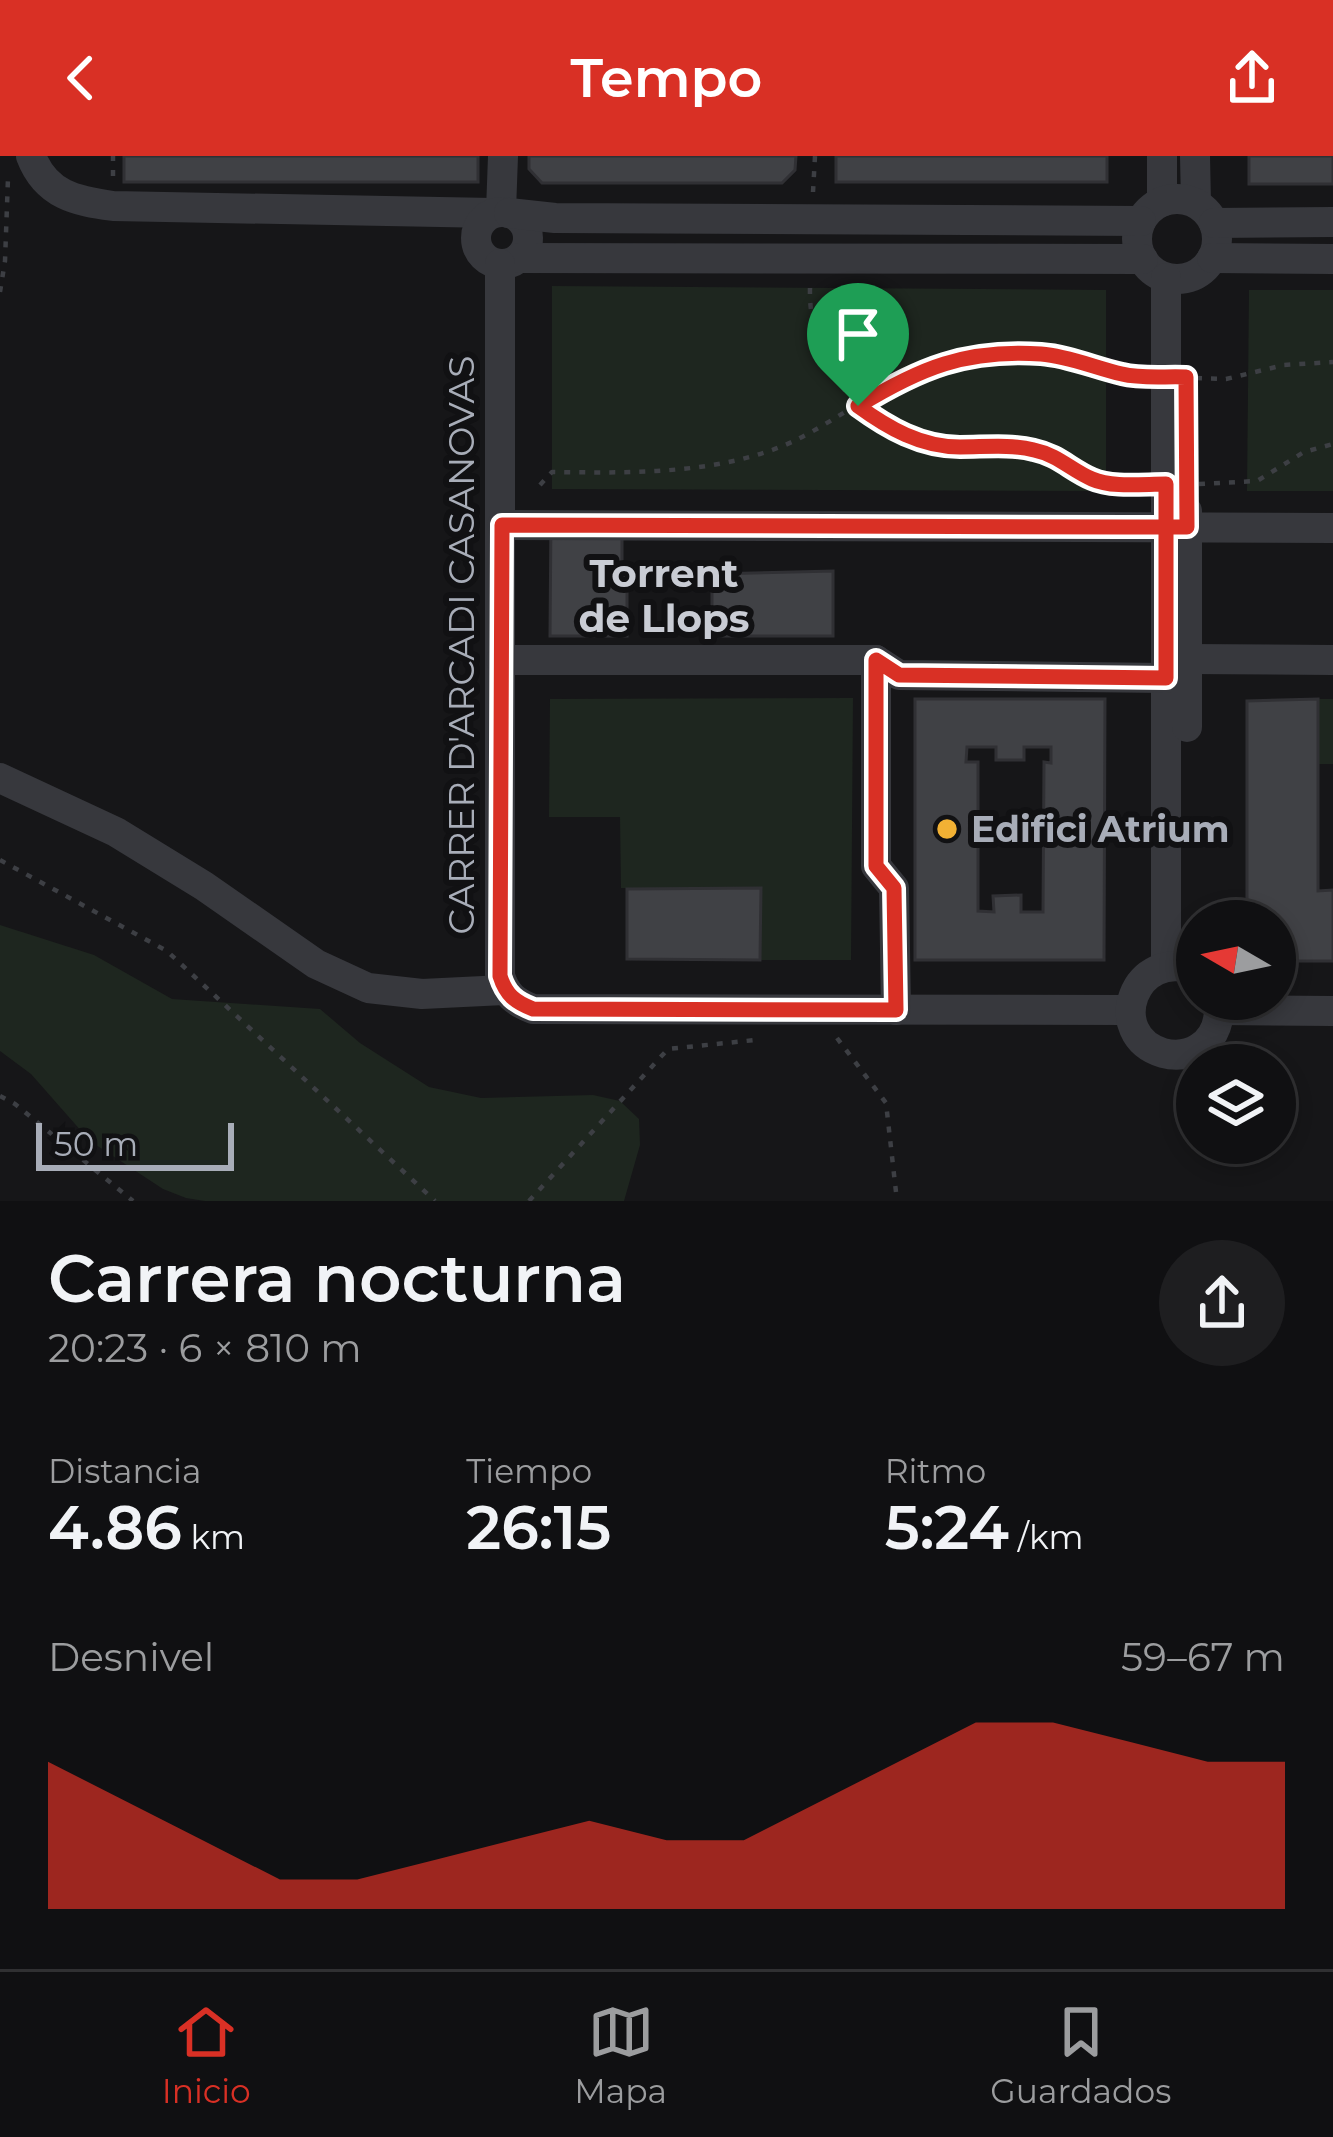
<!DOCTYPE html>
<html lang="es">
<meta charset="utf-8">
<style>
body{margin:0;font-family:Montserrat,sans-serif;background:#1e1e20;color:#f1f3f6;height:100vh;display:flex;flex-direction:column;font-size:45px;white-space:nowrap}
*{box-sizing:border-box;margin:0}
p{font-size:39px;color:#9c9d9f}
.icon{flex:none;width:66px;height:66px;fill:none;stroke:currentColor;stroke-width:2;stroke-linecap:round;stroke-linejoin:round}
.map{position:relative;height:1045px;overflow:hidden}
.details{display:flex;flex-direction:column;background:#101012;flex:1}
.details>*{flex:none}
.needle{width:78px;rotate:279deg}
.fabs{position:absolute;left:1176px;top:744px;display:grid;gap:24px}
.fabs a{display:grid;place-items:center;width:120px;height:120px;border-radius:50%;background:#101012;box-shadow:0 6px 18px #0003,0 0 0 3px #303032;font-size:60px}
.scale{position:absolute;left:36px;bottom:30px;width:198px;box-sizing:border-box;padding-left:12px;border:6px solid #a8adb8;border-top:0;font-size:33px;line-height:42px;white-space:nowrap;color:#a8adb8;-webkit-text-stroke:9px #111113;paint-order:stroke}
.pin{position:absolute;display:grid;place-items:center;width:102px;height:102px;color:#fff;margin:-123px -51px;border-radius:50% 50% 50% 0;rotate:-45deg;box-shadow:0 0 12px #0007}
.pin .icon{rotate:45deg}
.round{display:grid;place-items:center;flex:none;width:126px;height:126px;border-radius:63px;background:#1e1e20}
.head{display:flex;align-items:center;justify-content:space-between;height:204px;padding:0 48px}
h1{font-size:66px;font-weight:600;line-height:90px}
.stats{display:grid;grid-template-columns:repeat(3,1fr);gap:18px;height:204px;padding:12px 48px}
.stats div{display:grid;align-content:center}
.stats b{font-size:60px;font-weight:600}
.stats small{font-size:33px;font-weight:400}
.stats p{font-size:33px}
.chart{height:336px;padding:24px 48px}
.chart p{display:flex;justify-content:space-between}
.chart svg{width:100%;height:216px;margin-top:12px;fill:#d93025;opacity:.7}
header{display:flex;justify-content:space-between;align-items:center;height:156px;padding:0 48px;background:#d93025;color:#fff;font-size:54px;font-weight:600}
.tabs{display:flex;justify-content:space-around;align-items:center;height:168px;border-top:3px solid #303032;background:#101012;font-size:33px;color:#9c9d9f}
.tabs a{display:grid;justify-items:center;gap:6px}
.tabs .active{color:#d93025}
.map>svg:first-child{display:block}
.green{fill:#1e261f}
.building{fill:#404145;stroke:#303034;stroke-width:3;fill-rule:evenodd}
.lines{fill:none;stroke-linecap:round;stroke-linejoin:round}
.path{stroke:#3d3f44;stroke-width:4.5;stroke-dasharray:6 9;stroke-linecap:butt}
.minor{stroke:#37383d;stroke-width:30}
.route-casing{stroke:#fff;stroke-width:24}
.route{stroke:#d93025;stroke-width:15}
.poi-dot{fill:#f2b134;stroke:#111113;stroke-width:4.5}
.labels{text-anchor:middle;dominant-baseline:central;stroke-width:12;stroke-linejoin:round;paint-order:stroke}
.street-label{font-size:36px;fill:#a8adb8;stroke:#111113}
.poi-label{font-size:36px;font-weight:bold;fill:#a8adb8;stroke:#111113;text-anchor:start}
.neighbourhood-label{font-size:39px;font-weight:bold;fill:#c9ccd4;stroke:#111113}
</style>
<header><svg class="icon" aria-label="back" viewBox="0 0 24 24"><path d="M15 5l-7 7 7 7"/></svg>Tempo<svg class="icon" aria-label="share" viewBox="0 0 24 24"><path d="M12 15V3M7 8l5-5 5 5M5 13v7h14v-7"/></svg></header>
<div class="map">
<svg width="1333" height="1045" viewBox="0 0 1333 1045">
<rect width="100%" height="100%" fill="#161618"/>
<g class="green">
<polygon points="552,130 1106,134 1106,335 552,333"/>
<polygon points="1249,134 1333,134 1333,335 1247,335"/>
<polygon points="853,542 851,804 760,804 761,732 621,732 620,661 549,661 550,543"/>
<rect x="1318" y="543" width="15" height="65"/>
<polygon points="0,769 94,799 172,843 320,853 360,887 429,931 481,942 593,939 620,945 639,963 640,989 624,1045 205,1045 186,1042 163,1033 90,985 31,918 0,895"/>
</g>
<g class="building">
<rect x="124" y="0" width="354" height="26"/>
<polygon points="529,0 796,0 795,14 782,27 542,27 529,13"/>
<rect x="836" y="0" width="271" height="26"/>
<rect x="1249" y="0" width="84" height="28"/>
<polygon points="551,358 622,358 622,416 627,416 627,480 550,480"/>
<polygon points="833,415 833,480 712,480 712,418"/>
<path d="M915,543H1105L1104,804H915ZM967,591H996V604H1024V591H1051V607L1044,606L1043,756H1021V739L993,740L994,756L978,755V606H966Z"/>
<polygon points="1318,543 1318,735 1333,734 1333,805 1275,805 1275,765 1247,765 1247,545"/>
<polygon points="761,732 760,804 627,803 627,733"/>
</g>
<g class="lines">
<g class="path">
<polyline points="113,20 113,0"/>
<polyline points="813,36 815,0"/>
<path d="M810,132C808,215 871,286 955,291C984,293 1009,287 1037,294C1049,297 1061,303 1071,309C1078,313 1086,321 1094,324C1107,329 1126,328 1140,328"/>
<polyline points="0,136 5,105 8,22"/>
<polyline points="1196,222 1226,223 1284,209 1333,206"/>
<polyline points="1199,328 1257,325 1304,296 1333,288"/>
<path d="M540,329L552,316C631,317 721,319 794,285C842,262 898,216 948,206C993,196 1040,196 1084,207C1102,211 1118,219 1137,220"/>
<polyline points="0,704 167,795 435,1045"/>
<polyline points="837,882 886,947 897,1045"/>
<polyline points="0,940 15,948 133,1045"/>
<polyline points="529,1045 668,893 755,884"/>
</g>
<g class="minor">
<path d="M31,0C46,39 76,45 113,50L493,57"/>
<polyline points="1162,0 1162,46"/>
<polyline points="1195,0 1196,47"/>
<circle cx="1177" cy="83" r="40"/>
<polyline points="501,55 503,0"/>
<circle cx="502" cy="82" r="26"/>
<polyline points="509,57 555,62 1141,65"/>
<polyline points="1214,67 1333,66"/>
<polyline points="519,102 1143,103"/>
<polyline points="1212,102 1333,103"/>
<path d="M500,108V820C506,839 515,846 533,853L1130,854"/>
<polyline points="1166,122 1166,811"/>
<polyline points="502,369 1333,372"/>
<polyline points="1187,503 1333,504"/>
<polyline points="501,504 876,504 899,519 1166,522"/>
<polyline points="876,504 876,710 894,732 896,854"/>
<polyline points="1187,571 1187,355"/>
<polyline points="0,622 116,676 204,730 316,808 368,832 422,838 504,834"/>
<path d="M1197,815C1134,789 1103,879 1163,897C1175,900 1188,899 1199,892C1216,881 1221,862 1218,843"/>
<polyline points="1220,854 1333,855"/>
</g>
</g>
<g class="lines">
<g class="route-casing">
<path id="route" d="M858,250C888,272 921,291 960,291C986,291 1009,288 1034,294C1058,299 1071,314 1092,323C1112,332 1143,328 1166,328V522L899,519L876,504V710L894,732L896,854L533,853C515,846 506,839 500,820L502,369L1126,371H1187L1186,221C1166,220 1142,223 1122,218C1095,212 1069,200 1041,198C966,193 920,212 858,250"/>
</g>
<use href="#route" class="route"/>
</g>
<circle class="poi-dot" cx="947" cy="673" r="12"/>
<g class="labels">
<g class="street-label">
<text transform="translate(461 489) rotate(-90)">CARRER D'ARCADI CASANOVAS</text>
</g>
<g class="poi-label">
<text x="971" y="673">Edifici Atrium</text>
</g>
<g class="neighbourhood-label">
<text x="664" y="417">Torrent<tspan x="664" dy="45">de Llops</tspan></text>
</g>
</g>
</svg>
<div class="fabs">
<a><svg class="needle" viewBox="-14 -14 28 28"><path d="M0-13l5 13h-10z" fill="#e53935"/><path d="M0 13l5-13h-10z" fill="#9c9d9f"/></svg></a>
<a><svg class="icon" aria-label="layers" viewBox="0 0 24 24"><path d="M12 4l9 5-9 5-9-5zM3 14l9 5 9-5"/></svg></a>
</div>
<div class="scale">50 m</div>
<div class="pin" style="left:858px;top:250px;background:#1e9e55"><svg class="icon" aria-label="arrive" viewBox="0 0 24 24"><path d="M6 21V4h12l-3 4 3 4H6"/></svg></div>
</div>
<section class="details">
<div class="head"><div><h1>Carrera nocturna</h1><p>20:23 · 6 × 810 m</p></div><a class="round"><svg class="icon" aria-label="share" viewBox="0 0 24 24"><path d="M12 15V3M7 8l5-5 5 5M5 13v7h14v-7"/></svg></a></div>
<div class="stats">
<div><p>Distancia</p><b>4.86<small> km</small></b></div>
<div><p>Tiempo</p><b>26:15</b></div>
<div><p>Ritmo</p><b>5:24<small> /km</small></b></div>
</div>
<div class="chart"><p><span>Desnivel</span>59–67 m</p>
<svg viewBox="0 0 160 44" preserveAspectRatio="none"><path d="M0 44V14L10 22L20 30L30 38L40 38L50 34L60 30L70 26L80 30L90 30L100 22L110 14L120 6L130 6L140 10L150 14L160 14V44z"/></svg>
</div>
</section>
<nav class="tabs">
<a class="active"><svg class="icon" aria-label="home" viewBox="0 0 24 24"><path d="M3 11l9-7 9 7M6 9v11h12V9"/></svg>Inicio</a>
<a><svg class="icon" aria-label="map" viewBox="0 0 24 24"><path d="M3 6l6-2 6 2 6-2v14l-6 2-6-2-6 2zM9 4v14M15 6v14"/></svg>Mapa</a>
<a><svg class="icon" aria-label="saved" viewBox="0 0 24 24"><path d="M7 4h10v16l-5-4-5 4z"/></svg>Guardados</a>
</nav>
